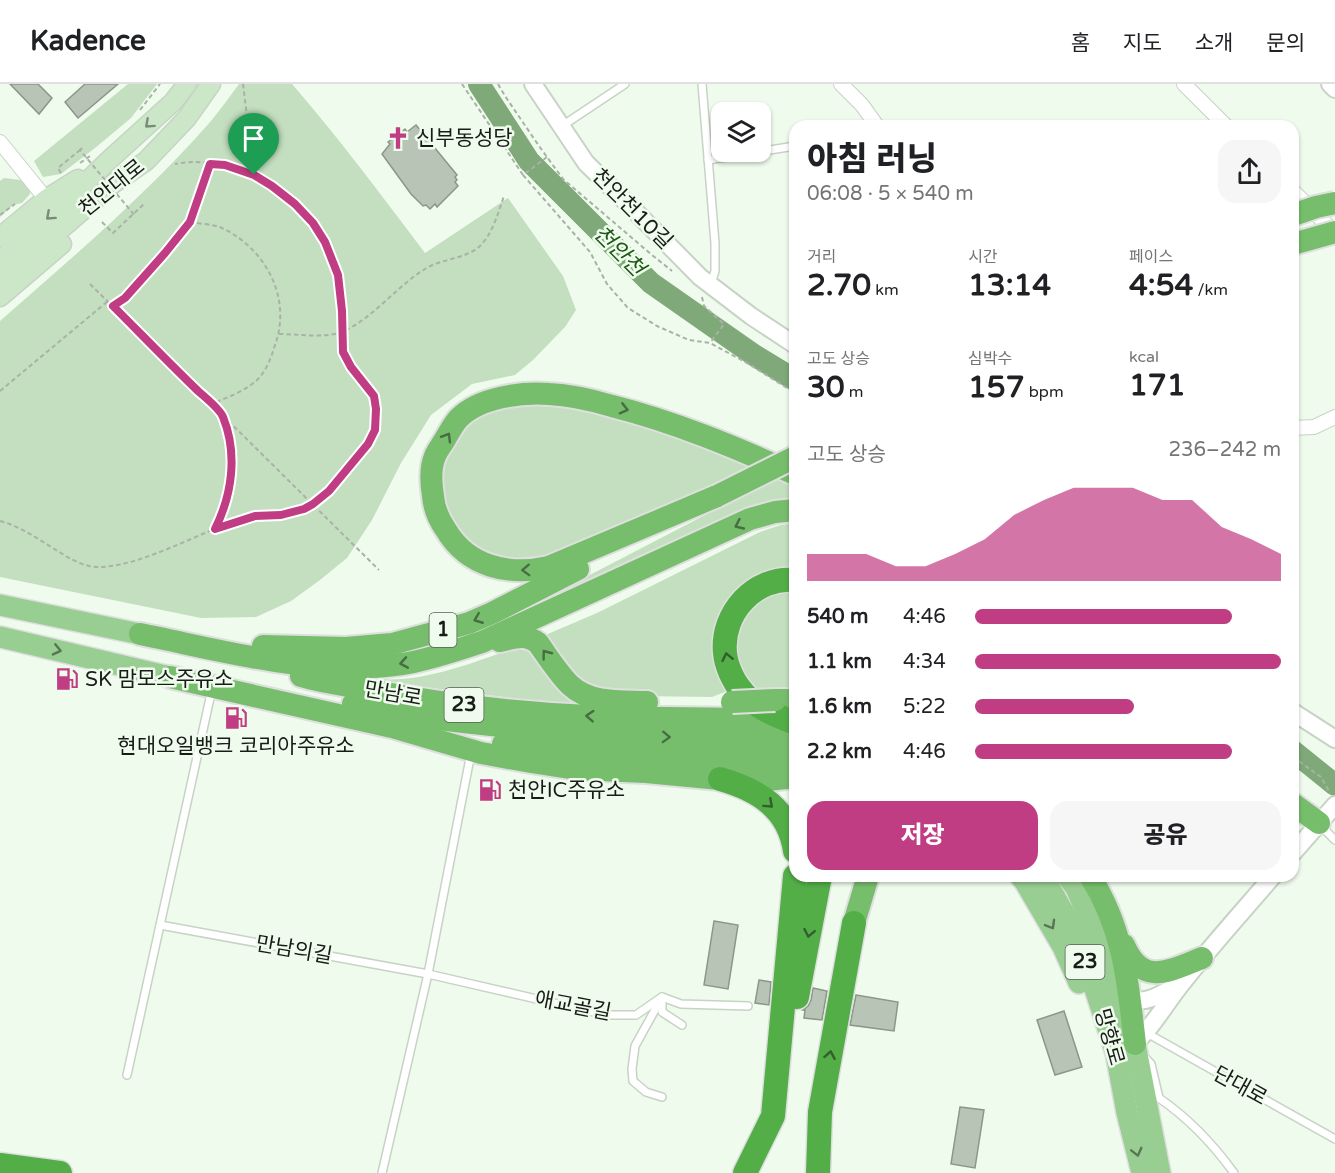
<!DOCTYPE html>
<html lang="ko">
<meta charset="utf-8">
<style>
body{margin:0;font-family:"Varela Round","Noto Sans KR",sans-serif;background:#f6f6f6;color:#202124;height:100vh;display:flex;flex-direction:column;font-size:22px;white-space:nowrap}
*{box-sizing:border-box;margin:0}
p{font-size:20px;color:#757577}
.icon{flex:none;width:33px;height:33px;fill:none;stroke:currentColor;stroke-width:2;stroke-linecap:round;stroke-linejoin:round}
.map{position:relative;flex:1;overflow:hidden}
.panel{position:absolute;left:789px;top:36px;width:510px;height:762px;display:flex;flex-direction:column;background:#fff;border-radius:18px;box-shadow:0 2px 4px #0004}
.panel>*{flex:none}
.controls{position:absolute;left:711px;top:18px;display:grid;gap:12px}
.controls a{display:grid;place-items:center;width:60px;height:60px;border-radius:12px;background:#fff;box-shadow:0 2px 4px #0004;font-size:30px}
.pin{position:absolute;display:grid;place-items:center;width:51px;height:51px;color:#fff;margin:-62px -26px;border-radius:50% 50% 50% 0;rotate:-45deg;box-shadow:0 0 6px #0007}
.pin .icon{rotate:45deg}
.round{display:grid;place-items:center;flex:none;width:63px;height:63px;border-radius:18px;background:#f6f6f6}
.summary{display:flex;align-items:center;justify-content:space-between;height:102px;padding:0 18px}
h1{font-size:33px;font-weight:800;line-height:45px}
.metrics{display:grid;grid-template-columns:repeat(3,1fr);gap:9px;height:102px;padding:6px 18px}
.metrics div{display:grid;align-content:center}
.metrics b{font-size:30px;font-weight:800}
.metrics small{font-size:16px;font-weight:400}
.metrics p{font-size:16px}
.chart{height:168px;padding:12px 18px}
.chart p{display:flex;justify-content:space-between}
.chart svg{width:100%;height:108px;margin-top:6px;fill:#c13d83;opacity:.7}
.cta{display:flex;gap:12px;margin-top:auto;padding:12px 18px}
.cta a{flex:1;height:69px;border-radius:18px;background:#c13d83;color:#fff;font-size:24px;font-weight:800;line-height:69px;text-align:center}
.cta a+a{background:#f6f6f6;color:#202124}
ul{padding:0 18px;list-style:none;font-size:20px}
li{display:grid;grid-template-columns:96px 72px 1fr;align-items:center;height:45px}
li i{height:15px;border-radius:8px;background:#c13d83}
header{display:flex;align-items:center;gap:36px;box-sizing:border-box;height:84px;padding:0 30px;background:#fff;border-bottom:2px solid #e0e0e0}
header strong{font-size:28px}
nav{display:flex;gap:33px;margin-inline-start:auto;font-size:21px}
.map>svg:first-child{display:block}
.green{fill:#c3dfbf}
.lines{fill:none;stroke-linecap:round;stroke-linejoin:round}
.river{stroke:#80a97a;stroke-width:22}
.building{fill:#b7c4b6;stroke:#8b9789;stroke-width:1.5}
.service-casing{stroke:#c7d3c5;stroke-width:10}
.minor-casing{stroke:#c7d3c5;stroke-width:16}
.tertiary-casing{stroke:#c7d3c5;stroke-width:20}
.secondary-casing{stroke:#c7d3c5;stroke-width:21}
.primary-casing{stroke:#dfdfdf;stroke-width:24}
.trunk-casing{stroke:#dfdfdf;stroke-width:26}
.motorway-casing{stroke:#dfdfdf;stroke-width:27}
.path{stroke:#a8b2a6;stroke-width:2;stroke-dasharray:4.5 3;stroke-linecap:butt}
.service{stroke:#fff;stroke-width:7}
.minor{stroke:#fff;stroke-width:14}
.tertiary{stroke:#fff;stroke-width:16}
.secondary{stroke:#cbe7c8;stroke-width:18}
.primary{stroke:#98ce91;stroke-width:21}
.trunk{stroke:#76be6c;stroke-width:22}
.motorway{stroke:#53ae48;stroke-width:24}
.trunk-bridge-casing{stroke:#dfdfdf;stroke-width:26;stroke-linecap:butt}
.path-bridge{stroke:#a8b2a6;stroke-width:2;stroke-dasharray:4.5 3;stroke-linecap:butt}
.trunk-bridge{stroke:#76be6c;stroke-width:22}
.oneway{stroke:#7a8c78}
.oneway2{stroke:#476d42}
.oneway3{stroke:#587554}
.oneway4{stroke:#335e2d}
.route-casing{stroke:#fff;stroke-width:12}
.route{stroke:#c13d83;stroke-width:8}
.labels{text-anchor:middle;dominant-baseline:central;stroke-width:5;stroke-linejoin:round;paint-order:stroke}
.shield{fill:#effced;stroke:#585f57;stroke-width:1.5}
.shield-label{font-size:20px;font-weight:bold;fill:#181c17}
.poi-label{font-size:21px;fill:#181c17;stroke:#effced;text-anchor:start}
.street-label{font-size:21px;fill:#181c17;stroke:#effced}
.water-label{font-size:22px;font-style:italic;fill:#1f5717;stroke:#effced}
</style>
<header>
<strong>Kadence</strong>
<nav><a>홈</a><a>지도</a><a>소개</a><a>문의</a></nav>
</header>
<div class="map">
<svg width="1335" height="1089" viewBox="0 0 1335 1089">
<rect width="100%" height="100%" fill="#effced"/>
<g class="green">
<polygon points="128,0 157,0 131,34 95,64 61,90 43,93 34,77"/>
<path d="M239,0H292C339,54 382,112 425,169L508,114L563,192L576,226L565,243L533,276L515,291L472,300L431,331L401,379L372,436L347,474L320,496L291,517L256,533L201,534L0,493V237C73,173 147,110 211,37C221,25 230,12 239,0Z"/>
<polygon points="4,94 20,96 30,102 30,110 22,119 13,121 0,133 0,97"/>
<polygon points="544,319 563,321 594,328 711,363 795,401 795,415 766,418 506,540 436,562 438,559 561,506 732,417 575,468 502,479 465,456 441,421 443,378 455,352 476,333 503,323"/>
<polygon points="795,439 795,486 740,506 730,606 712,613 638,612 584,603 543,552 597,529 760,448 781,441"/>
<polygon points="795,504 795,610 758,606 741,585 734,565 739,538 766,511"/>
<path d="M525,560L597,623L561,620L381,598L380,595C425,599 483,575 525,560Z"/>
</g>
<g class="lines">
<g class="river">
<polyline points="479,0 529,77 651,199 754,271 795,296"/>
<polyline points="1293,667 1335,701"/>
</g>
</g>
<g class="building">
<polygon points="10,0 38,0 52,14 39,30"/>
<polygon points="85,0 118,0 78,34 65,18"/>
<polygon points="416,41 457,91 455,93 457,96 455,98 458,102 437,123 435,120 430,125 426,121 423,122 411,110 382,70 390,60 388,58 405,45 407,48"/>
<polygon points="714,837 738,841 728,905 704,901"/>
<polygon points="759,896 771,898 769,921 755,919"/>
<polygon points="813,904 827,907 822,936 804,934 805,926 803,926 808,922 811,916"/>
<polygon points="856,911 898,918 894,947 850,941"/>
<polygon points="1064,927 1082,983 1055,991 1037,936"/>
<polygon points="960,1023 984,1026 975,1084 951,1080"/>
</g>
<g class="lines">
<g class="service-casing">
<g id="service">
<polyline points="702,0 715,159 715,187 711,200"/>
<polyline points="562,42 625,0"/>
<polyline points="708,76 795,62"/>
<polyline points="1320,741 1335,756"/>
<polyline points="160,841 428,890 584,926 609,931 636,931 662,913"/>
<polyline points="662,913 681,920 748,922"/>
<polyline points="661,915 635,962 632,985 633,997 646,1008 662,1013"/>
<polyline points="662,916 662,928 682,941"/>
<polyline points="1145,948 1335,1055"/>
<path d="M1143,971L1151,980L1159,1014C1188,1034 1213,1060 1234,1089"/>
<polyline points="127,991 212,605"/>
<polyline points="382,1089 428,890 471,669"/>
</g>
</g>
<g class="minor-casing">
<g id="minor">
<polyline points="841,0 862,21 877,42"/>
<polyline points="1184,0 1226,42"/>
<polyline points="0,58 46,115"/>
<polyline points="1293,107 1335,149"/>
<polyline points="1293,344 1314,343 1335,333"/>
</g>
</g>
<g class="tertiary-casing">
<g id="tertiary">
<polyline points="533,0 586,79 630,122 700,193 751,232 795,261"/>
<polyline points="1330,0 1335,5"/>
<polyline points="1293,628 1335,655"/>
<polyline points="1293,769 1335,721"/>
<path d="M1123,908C1127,911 1130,915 1135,916C1150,919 1166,907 1178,901"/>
<path d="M1130,962C1146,954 1170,913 1183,898C1212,861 1243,827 1273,792"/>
</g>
</g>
<g class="secondary-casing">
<g id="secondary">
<polyline points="0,153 46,115 78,95"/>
<polyline points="0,176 52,131 108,77 173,18 187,0"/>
<polyline points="0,195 67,140 114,99 146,77 187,34 211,0"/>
<polyline points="0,213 62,160"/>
</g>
</g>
<g class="primary-casing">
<g id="primary">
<polyline points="0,521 140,550"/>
<polyline points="0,553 170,593"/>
<polyline points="1020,792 1025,798 1063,863 1079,899"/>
<polyline points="1041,792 1048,801 1073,845 1092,896 1116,969 1127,1029 1142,1089"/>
<polyline points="1067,792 1076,804 1100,859 1135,960 1160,1089"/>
</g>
</g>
<g class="trunk-casing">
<g id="trunk">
<path d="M717,412L549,483C509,492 468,483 446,446C439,436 434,425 433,412C431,400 430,384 435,372C437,367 441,362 444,357C449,349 453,340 459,334C480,313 522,308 549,310C571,311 592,316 612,322C675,338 735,363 795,390"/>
<path d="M140,550C225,567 314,593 402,580C429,576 456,566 482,558L750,435L775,428L795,426"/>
<path d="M500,557C515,554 524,549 538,559C548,573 558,589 570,601C590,620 621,617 647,618"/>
<polyline points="263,562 346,564 392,560 469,539 492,529 578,485"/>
<path d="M301,592C318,597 336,600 354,603C438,620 522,630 607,633C668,635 729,632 789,639"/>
<polyline points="170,593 392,643 481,669 531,678 576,685 646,688 741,697 767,696 787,694 795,691"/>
<polyline points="775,616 790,616 795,618"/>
<path d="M353,620C377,624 401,629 425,633C546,650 670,653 792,656"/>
<path d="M503,660C573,667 643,673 713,675C740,675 767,678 795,674"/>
<polyline points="1293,720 1319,739"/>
<path d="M1090,792C1124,846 1128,898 1135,960"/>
<polyline points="854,839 868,792"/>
<path d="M1124,861C1142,903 1169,887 1202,874"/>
</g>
</g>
<g class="motorway-casing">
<g id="motorway">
<path d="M795,496C755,492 721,529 725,569C726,581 733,597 741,606C754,624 776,631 795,639"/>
<path d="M720,695C759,706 789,725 795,767"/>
<polyline points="797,913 820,792"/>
<polyline points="0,1081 60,1089"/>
<polyline points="745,1089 773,1032 795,792"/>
<polyline points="818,1089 820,1028 854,839"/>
</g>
</g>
<g class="path">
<polyline points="243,0 254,89"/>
<polyline points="462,0 523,91"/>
<polyline points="498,0 505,12 539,62 563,95 652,171 672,187"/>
<polyline points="140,26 160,0"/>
<polyline points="547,73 523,91 590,168 607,200 628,224 657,242 689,256 710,259 747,279 795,309"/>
<polyline points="80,79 90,72"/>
<polyline points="61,89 58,84 80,66"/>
<polyline points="0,131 15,120"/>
<polyline points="102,138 113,149 144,120"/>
<path d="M190,138C200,140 213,140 222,144C266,165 292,214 275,261C271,274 266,288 256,297C243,308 226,314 211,320"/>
<polyline points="90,200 379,486"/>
<polyline points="702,213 704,222 724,240 710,259"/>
<polyline points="113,222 125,214 190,138 210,80"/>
<path d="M279,250C298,250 327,255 344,247C373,234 397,202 425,185C442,174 464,176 480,162C493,149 498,129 504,112"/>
<polyline points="0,307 108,217"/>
<path d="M0,437C20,442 38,455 56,466C66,472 76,479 89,482C124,489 188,455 222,442C233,438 246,433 257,432C265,431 272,432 280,431C313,427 328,407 349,384C355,376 363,368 369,359C376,345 381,326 373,311C369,304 363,300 358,294C352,287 347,279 344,270C341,262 343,252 343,243C342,227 341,210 338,194C330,153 292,109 255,91C231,80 200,75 175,80"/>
<path d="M216,444C235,404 234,377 223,334"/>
<polyline points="1293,673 1321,693 1330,709"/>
</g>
<use href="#service" class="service"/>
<use href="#minor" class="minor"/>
<use href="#tertiary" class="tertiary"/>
<use href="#secondary" class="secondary"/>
<use href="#primary" class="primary"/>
<use href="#trunk" class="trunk"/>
<use href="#motorway" class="motorway"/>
<g class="trunk-bridge-casing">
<g id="trunk-bridge">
<polyline points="1293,131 1316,123 1335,119"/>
<polyline points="1293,160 1335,148"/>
<polyline points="717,412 795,373"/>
<polyline points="732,618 775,616"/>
</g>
</g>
<polyline class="path-bridge" points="82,64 80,66 136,133"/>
<use href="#trunk-bridge" class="trunk-bridge"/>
</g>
<defs><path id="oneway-chevron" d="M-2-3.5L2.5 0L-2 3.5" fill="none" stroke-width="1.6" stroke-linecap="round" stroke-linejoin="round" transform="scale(1.5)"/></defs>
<g class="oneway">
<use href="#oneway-chevron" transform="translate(149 40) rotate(138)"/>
<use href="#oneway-chevron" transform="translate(50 132) rotate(138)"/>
</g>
<g class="oneway2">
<use href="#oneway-chevron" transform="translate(624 325) rotate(14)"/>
<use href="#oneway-chevron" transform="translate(447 353) rotate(-59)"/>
<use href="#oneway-chevron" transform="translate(739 441) rotate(155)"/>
<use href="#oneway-chevron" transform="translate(526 486) rotate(178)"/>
<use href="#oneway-chevron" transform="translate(478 535) rotate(158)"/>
<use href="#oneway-chevron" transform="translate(546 570) rotate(-127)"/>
<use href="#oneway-chevron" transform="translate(404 579) rotate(170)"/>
<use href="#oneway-chevron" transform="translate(590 632) rotate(-177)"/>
<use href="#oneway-chevron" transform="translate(666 653) rotate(2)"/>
</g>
<g class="oneway3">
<use href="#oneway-chevron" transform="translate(57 566) rotate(13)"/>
<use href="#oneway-chevron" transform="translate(1051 841) rotate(60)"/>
<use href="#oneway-chevron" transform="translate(1137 1068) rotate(76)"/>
</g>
<g class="oneway4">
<use href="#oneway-chevron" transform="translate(727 573) rotate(-102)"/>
<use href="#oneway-chevron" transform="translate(769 720) rotate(42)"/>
<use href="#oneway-chevron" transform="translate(809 849) rotate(101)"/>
<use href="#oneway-chevron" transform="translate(830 971) rotate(-80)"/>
</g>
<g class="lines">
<g class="route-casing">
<path id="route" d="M210,80L225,81L254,91L272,102L295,120L313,139L325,158L338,191L342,227L343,268L351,283L374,312L376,325L375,346L368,360L329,407L313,420L304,425L281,431L255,432L215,445C232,411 238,370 223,333C220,325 205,313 198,307C169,279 141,250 113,222L125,214L165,169L190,138Z"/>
</g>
<use href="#route" class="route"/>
</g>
<defs>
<g id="church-bare" transform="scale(1.8)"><path d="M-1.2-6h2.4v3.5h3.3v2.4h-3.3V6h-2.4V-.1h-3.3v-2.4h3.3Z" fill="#c13d83" stroke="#effced" stroke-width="2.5" paint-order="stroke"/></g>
<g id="fuel-bare" transform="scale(1.8)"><path d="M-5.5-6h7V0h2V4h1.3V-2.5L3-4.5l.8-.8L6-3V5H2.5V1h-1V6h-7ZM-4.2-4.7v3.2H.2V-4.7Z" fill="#c13d83" stroke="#effced" stroke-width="2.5" paint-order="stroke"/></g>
</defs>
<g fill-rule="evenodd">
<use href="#church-bare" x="398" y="54"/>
<use href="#fuel-bare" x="67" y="595"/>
<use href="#fuel-bare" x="236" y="634"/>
<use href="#fuel-bare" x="490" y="706"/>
</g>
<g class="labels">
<g class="shield">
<rect x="429.5" y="529" width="27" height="34" rx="4.5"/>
<rect x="444.5" y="604" width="39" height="34" rx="4.5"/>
<rect x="1065.5" y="861" width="39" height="34" rx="4.5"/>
</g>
<g class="shield-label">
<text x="443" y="546">1</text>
<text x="464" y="621">23</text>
<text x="1085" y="878">23</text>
</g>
<g class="poi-label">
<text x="416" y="54">신부동성당</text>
<text x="85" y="595">SK 맘모스주유소</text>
<text x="236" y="662" text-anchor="middle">현대오일뱅크 코리아주유소</text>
<text x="508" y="706">천안IC주유소</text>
</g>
<g class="street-label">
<text transform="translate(112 104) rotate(-39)">천안대로</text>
<text transform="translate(632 125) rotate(45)">천안천10길</text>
<text transform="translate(393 610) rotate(10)">만남로</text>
<text transform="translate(294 866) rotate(10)">만남의길</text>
<text transform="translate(573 922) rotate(11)">애교골길</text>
<text transform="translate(1109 953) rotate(74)">망향로</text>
<text transform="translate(1240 1002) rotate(29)">단대로</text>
</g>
<g class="water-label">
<text transform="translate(619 167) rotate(45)">천안천</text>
</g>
</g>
</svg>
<div class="controls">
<a><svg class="icon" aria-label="layers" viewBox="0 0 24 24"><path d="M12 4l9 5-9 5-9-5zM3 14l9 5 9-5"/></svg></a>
</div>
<div class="pin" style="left:254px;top:91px;background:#1e9e55"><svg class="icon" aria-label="arrive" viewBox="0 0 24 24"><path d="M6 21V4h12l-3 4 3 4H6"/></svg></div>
<section class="panel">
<div class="summary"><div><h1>아침 러닝</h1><p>06:08 · 5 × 540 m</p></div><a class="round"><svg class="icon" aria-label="share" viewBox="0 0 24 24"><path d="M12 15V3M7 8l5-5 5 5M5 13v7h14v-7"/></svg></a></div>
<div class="metrics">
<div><p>거리</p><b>2.70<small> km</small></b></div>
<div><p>시간</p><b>13:14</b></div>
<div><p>페이스</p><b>4:54<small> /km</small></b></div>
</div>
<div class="metrics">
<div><p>고도 상승</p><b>30<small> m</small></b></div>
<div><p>심박수</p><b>157<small> bpm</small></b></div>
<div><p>kcal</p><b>171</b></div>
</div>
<div class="chart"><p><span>고도 상승</span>236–242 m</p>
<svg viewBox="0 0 160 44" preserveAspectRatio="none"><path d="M0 44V33L10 33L20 33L30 38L40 38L50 33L60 27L70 17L80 11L90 6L100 6L110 6L120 11L130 11L140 22L150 27L160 33V44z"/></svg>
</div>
<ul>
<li><b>540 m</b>4:46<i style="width:84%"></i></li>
<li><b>1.1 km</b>4:34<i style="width:100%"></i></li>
<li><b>1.6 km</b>5:22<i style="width:52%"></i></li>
<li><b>2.2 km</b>4:46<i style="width:84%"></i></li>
</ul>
<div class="cta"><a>저장</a><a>공유</a></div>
</section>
</div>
